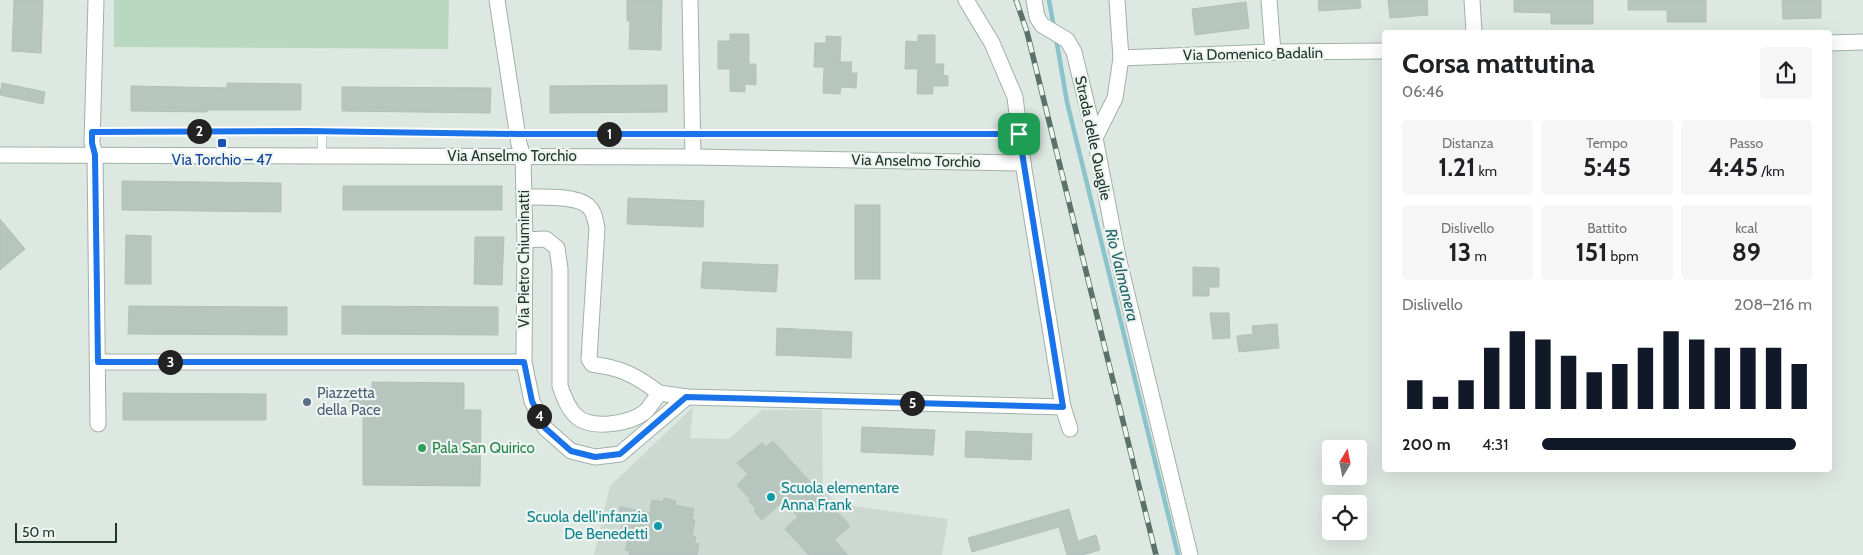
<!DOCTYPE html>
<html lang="it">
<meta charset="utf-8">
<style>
body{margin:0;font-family:Cabin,sans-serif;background:#f6f6f6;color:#202124;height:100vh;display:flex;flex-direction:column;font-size:19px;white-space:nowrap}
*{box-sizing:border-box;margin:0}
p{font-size:16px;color:#757577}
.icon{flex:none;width:28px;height:28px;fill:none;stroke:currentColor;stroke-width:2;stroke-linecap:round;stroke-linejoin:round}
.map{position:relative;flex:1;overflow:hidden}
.drawer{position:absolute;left:1382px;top:30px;width:450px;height:442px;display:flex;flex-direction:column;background:#fff;border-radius:5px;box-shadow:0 5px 20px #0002}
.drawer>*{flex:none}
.needle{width:32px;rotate:10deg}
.controls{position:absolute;left:1322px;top:440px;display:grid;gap:10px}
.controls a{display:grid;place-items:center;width:45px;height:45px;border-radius:5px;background:#fff;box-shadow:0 5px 20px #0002;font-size:25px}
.scale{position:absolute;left:15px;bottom:12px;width:102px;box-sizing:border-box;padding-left:5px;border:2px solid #21362f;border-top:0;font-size:14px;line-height:18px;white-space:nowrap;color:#21362f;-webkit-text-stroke:4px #eef5f1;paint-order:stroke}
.pin{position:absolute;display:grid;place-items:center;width:42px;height:42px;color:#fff;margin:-21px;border-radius:10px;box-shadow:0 2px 8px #0006}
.km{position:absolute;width:25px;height:25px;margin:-12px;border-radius:50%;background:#222;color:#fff;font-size:14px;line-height:25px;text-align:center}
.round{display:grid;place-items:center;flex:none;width:52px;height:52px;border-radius:5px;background:#f6f6f6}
.summary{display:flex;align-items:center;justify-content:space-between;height:85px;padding:0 20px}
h1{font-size:28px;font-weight:700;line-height:38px}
.metrics{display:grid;grid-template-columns:repeat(3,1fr);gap:8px;height:85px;padding:5px 20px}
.metrics div{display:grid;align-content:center;border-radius:5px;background:#f6f6f6;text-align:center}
.metrics b{font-size:25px;font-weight:700}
.metrics small{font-size:14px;font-weight:400}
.metrics p{font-size:14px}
.chart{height:140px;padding:10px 20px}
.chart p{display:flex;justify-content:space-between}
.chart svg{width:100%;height:90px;margin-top:5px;stroke:#111827;stroke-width:6}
ul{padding:0 20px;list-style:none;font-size:16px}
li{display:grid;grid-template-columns:80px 60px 1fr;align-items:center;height:38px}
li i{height:12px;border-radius:6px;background:#111827}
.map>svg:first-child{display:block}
.built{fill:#ccd8d2}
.green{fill:#b8d8bf}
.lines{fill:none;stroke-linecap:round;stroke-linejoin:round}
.stream{stroke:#8ac3c9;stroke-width:4.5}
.building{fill:#b7c5bf;stroke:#b1c1ba}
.lane-casing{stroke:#a2afa9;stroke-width:9}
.street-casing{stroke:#a2afa9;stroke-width:17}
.lane{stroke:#fff;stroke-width:8}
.street{stroke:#fff;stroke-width:15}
.rail-casing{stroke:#5b726b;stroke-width:5.5}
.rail{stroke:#eef5f1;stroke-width:4;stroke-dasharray:11;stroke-linecap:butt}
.route-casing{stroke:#fff;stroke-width:10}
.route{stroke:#1a73e8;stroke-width:6}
.transit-dot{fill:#1a4fb4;stroke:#eef5f1;stroke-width:2}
.service-dot{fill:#5c6f8a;stroke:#eef5f1;stroke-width:2}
.leisure-dot{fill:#2e9e5b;stroke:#eef5f1;stroke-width:2}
.culture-dot{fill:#0f9aa8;stroke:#eef5f1;stroke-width:2}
.labels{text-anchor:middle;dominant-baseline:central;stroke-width:4.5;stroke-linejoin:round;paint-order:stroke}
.street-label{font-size:15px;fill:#21362f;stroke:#eef5f1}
.transit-label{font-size:15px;fill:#164399;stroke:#eef5f1}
.service-label{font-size:15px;fill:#4e5e75;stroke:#eef5f1;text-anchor:start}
.leisure-label{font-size:15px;fill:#27864d;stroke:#eef5f1;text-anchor:start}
.culture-label{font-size:15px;fill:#0d838f;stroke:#eef5f1;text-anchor:start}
.water-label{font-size:16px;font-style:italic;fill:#21646c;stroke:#eef5f1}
</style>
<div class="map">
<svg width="1863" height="555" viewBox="0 0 1863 555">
<rect width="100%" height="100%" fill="#dee8e3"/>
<polygon class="built" points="693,407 690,438 729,439 762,410 822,410 823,489 838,504 948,519 942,555 594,555 610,486"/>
<polygon class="green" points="114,0 449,0 448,49 114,47"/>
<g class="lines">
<g class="stream">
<polyline points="1049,0 1054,28"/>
<polyline points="1056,38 1067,102 1178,555"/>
</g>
</g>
<g class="building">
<polygon points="14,0 43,0 41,53 12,51"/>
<polygon points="627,0 662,0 661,50 629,49 630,21 627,21"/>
<polygon points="1318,0 1360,0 1361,8 1319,11"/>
<polygon points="1388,0 1427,0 1428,15 1390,18"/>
<polygon points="1514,0 1593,0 1593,24 1551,24 1551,13 1514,12"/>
<polygon points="1628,0 1706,0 1706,22 1667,22 1667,10 1628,10"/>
<polygon points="1782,0 1821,0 1821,18 1783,19"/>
<polygon points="1246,2 1249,28 1195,35 1192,9"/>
<polygon points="730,34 749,34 749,64 756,64 756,85 745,84 745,92 730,91 730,69 718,69 718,41 730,41"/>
<polygon points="918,35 935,35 935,64 944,64 943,75 948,76 948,86 933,86 933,94 917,94 918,69 905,69 906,41 918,42"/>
<polygon points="826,36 841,37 840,62 852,62 851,73 857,73 856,88 841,87 840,94 823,93 824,67 814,67 815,43 826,43"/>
<polygon points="2,83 45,92 43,104 0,95"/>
<polygon points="227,83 301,84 301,110 207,110 207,112 131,111 131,86 227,88"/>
<polygon points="667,85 667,112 550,113 550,86"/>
<polygon points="342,87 491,88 490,113 342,111"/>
<polygon points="122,181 281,183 281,212 122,210"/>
<rect x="343" y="186" width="159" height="24"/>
<polygon points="628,198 704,201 703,227 627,224"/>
<rect x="855" y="205" width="25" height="74"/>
<polygon points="0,219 25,249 0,270"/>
<polygon points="126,235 151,236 151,284 125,284"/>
<polygon points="475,237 504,237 502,285 474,284"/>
<polygon points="703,262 778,265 776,292 701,288"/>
<polygon points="1193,267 1219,268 1219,287 1209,287 1209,296 1193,296"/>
<polygon points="129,306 287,307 287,335 128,334"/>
<polygon points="342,306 498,307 498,335 342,334"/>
<polygon points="1210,313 1229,313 1230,338 1213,339"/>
<polygon points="1277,324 1279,348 1239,352 1237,336 1253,334 1252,326"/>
<polygon points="777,328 852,332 851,358 776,355"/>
<polygon points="372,382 464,383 464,410 481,410 480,486 363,485 363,410 350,410 350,395 372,395"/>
<polygon points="123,393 266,394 266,420 123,420"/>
<polygon points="862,427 935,430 933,455 861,452"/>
<polygon points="966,431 1032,434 1031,460 965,457"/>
<polygon points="773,441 850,526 834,540 848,555 809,555 785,529 798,517 783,501 762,520 754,511 756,509 749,501 750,499 737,485 748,474 737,463 762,443 766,447"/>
<polygon points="664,498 676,501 675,505 694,509 692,520 695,520 692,536 696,537 694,543 699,544 697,555 629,555 630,551 625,550 628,540 625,540 626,533 621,532 623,519 618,518 620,507 650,513 652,500 663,502"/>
<polygon points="1069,509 1078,541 1096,535 1100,550 1082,555 1067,555 1059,527 972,552 968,538"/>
</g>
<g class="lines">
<g class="lane-casing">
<g id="lane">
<polyline points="322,131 322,155"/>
<polyline points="92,132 305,131 518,134 1019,134"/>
</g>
</g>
<g class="street-casing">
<g id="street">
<polyline points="96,0 92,143 95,155 98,424"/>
<polyline points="497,0 519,144 523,156 525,240 524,362 532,401 545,428 571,451 595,457 620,454 687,397"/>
<polyline points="690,0 693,157"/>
<polyline points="966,0 992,43 1015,97 1023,163 1063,407 1070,429"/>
<polyline points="1034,0 1037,17 1042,25 1067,40 1074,52 1095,138 1118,257 1190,555"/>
<polyline points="1269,0 1273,52"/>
<polyline points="1472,0 1474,32"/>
<polyline points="1830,43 1863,42"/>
<polyline points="1121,58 1273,52 1385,51"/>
<polyline points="1095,138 1115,98 1121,58 1117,0"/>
<polyline points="0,155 693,157 1023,163"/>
<path d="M525,197C540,197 576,195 588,206C595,212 595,220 597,228L589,359L592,364C599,366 606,366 612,368C630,372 645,382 659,393C655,399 650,407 645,412C629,424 589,431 574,414C567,406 564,397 560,386V269L557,248L546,239L525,240"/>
<polyline points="98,362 524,362"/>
<polyline points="659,393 687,397 1063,407"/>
</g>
</g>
<use href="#lane" class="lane"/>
<use href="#street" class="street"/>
<g class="rail-casing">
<polyline id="rail" points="1016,0 1027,32 1156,555"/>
</g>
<use href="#rail" class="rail"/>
</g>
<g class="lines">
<g class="route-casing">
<polygon id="route" points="305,131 518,134 1019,134 1063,407 686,397 620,454 595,457 571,451 545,428 532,401 524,362 98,362 95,155 92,143 92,132"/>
</g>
<use href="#route" class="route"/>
</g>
<rect class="transit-dot" x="217" y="138" width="10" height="10" rx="2.5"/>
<circle class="service-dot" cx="307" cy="402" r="5"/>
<circle class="leisure-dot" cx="422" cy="448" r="5"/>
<g class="culture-dot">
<circle cx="771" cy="497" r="5"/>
<circle cx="658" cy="526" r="5"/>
</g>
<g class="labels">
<g class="street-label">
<text transform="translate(1253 54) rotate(-1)">Via Domenico Badalin</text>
<text transform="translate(1093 138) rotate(78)">Strada delle Quaglie</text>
<text x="512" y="156">Via Anselmo Torchio</text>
<text transform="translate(916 161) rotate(1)">Via Anselmo Torchio</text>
<text transform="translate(524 259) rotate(-90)">Via Pietro Chiuminatti</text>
</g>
<g class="transit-label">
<text x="222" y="160">Via Torchio – 47</text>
</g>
<g class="service-label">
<text x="317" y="393">Piazzetta<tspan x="317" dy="17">della Pace</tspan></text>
</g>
<g class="leisure-label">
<text x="432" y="448">Pala San Quirico</text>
</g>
<g class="culture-label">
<text x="781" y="488">Scuola elementare<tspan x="781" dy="17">Anna Frank</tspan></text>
<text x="648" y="517" text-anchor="end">Scuola dell'infanzia<tspan x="648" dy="17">De Benedetti</tspan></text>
</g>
<g class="water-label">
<text transform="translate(1122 275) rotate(76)">Rio Valmanera</text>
</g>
</g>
</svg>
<div class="controls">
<a><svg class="needle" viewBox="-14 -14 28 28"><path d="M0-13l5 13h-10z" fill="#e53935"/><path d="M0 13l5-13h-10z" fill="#757577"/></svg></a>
<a><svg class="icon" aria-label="locate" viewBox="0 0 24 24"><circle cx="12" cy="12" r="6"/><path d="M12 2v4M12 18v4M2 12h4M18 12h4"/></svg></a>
</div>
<div class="scale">50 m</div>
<div class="pin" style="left:1019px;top:134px;background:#1e9e55"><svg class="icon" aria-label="arrive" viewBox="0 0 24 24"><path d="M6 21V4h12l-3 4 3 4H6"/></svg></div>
<b class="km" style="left:609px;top:134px">1</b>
<b class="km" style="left:199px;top:131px">2</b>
<b class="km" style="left:170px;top:362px">3</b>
<b class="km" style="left:539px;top:416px">4</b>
<b class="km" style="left:912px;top:403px">5</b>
<section class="drawer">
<div class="summary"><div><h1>Corsa mattutina</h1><p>06:46</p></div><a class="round"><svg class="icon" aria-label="share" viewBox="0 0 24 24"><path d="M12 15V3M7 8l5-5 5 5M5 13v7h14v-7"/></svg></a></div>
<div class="metrics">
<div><p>Distanza</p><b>1.21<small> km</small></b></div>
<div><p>Tempo</p><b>5:45</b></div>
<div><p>Passo</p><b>4:45<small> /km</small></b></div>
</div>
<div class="metrics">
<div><p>Dislivello</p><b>13<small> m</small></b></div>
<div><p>Battito</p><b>151<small> bpm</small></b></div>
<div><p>kcal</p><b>89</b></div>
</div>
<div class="chart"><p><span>Dislivello</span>208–216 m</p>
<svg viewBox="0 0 160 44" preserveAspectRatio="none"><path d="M5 44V30M15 44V38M25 44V30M35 44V14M45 44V6M55 44V10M65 44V18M75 44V26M85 44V22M95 44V14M105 44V6M115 44V10M125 44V14M135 44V14M145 44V14M155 44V22"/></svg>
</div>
<ul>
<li><b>200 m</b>4:31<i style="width:94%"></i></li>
</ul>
</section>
</div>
